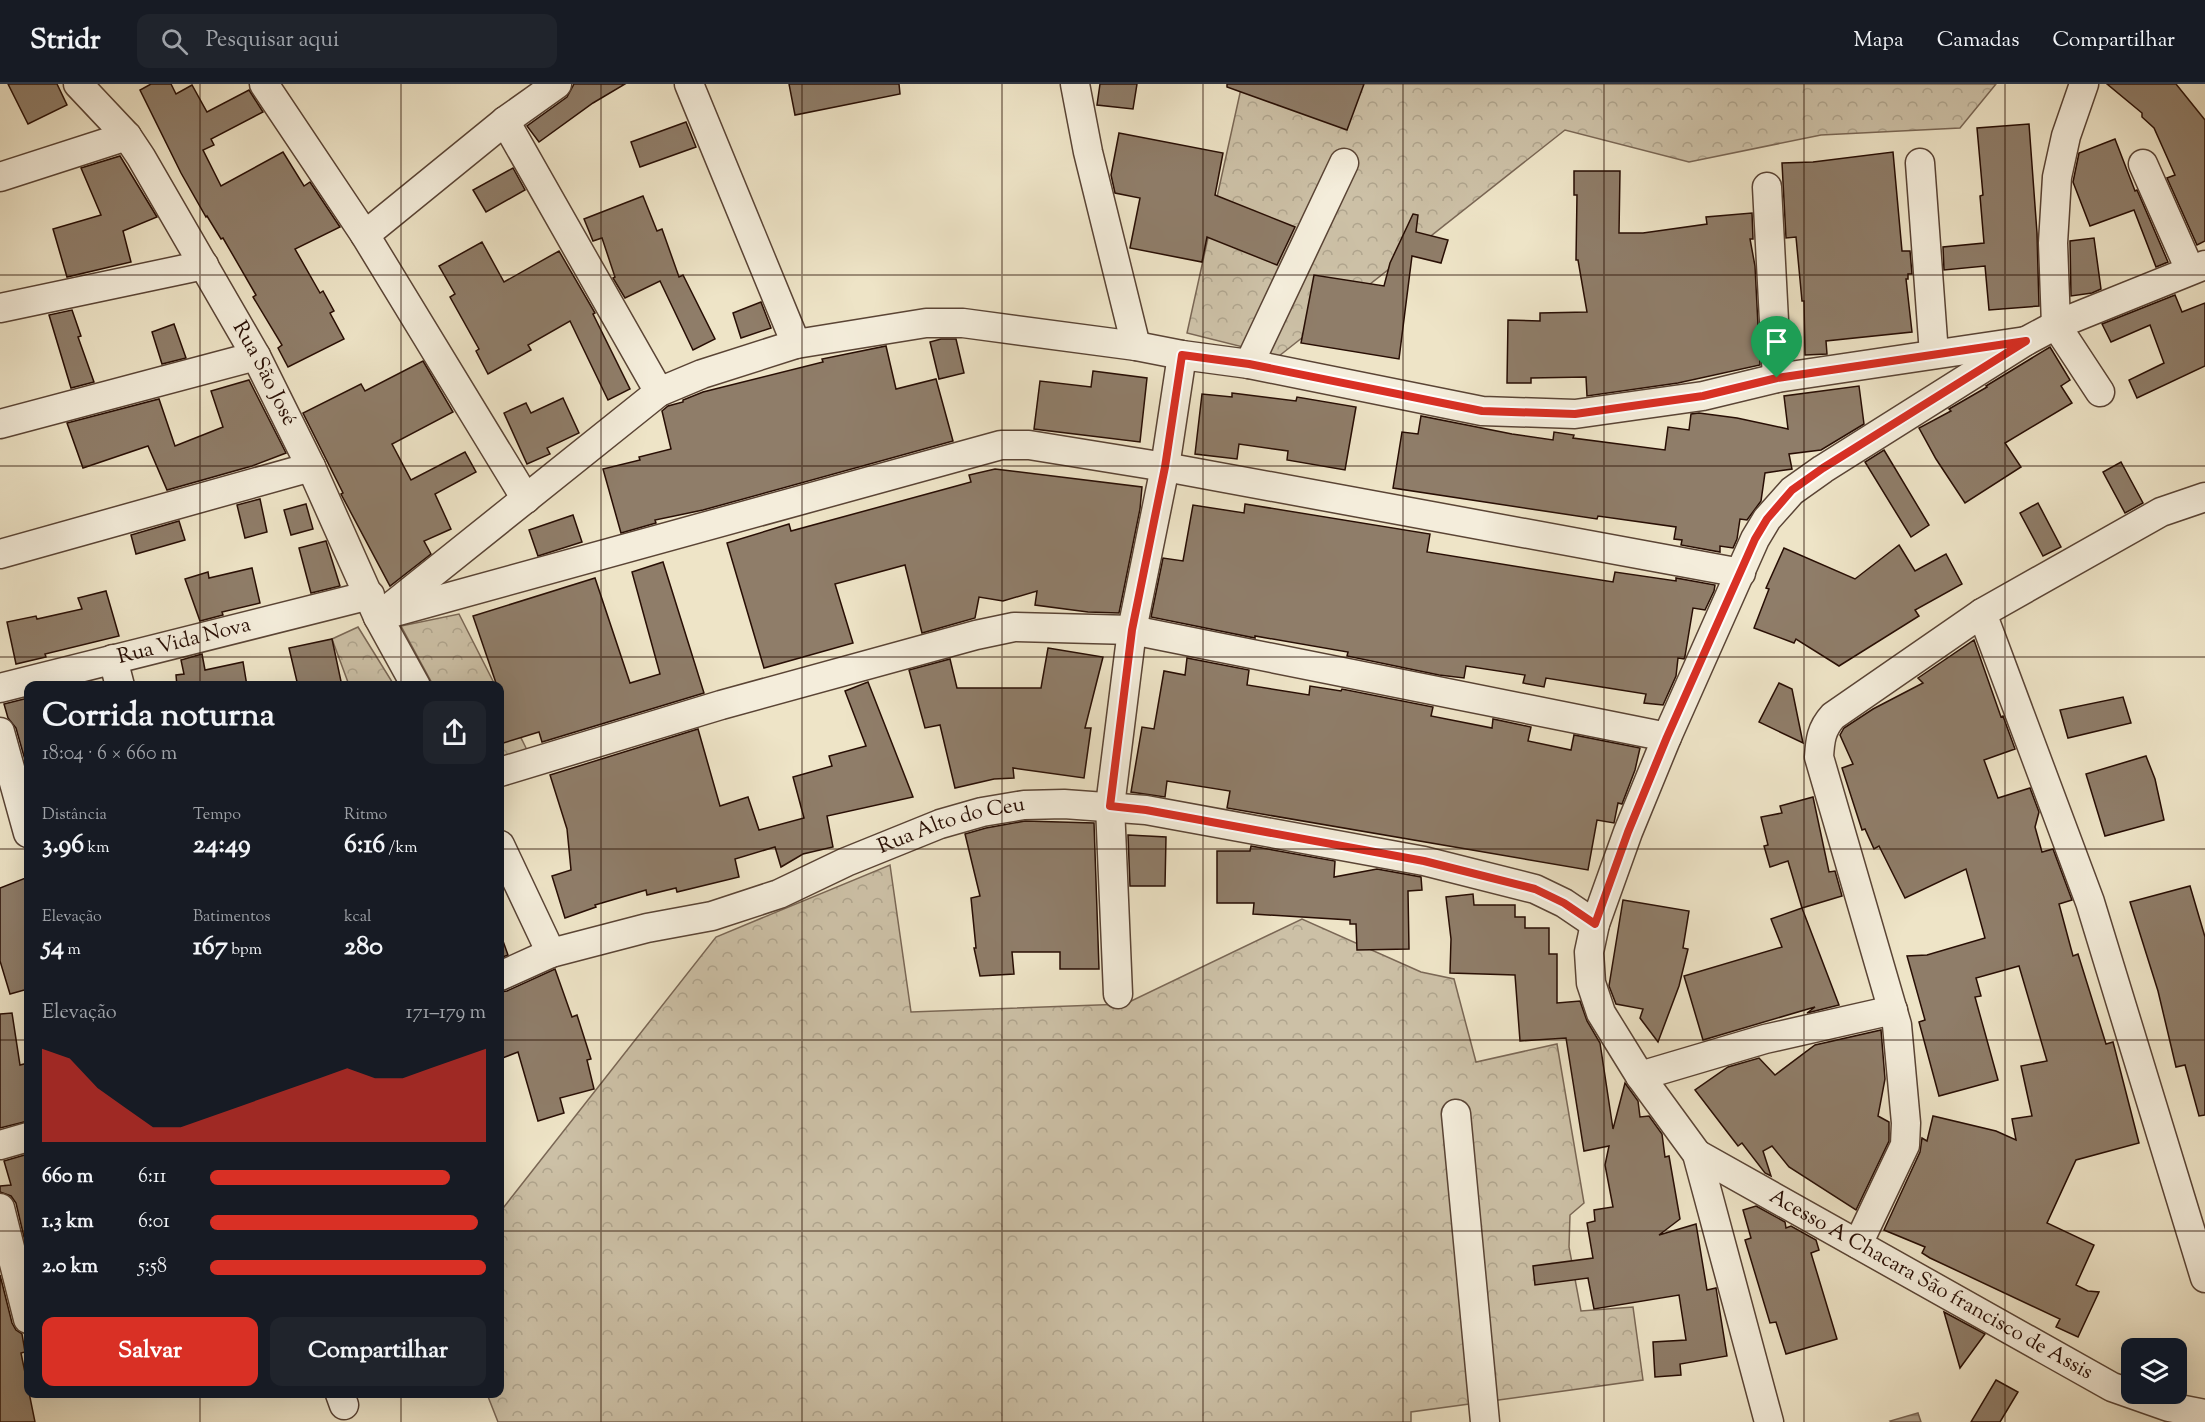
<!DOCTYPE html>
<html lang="pt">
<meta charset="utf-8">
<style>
body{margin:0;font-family:"Sorts Mill Goudy",serif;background:#20242c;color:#f1f3f6;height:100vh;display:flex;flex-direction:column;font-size:22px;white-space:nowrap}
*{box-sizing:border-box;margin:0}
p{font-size:20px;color:#9ea1a6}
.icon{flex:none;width:33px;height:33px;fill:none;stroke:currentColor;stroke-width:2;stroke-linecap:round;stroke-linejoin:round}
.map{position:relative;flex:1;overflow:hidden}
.sheet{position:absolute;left:24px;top:597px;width:480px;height:717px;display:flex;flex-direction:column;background:#171b24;border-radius:12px;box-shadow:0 6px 24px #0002}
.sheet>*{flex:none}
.fabs{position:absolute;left:2121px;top:1254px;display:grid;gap:12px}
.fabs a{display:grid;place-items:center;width:66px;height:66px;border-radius:12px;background:#171b24;box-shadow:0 6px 24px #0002;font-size:30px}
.pin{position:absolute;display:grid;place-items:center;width:51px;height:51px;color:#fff;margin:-62px -26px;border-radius:50% 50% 50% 0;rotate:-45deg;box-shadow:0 0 6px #0007}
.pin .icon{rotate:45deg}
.round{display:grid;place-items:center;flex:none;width:63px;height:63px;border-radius:12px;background:#20242c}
.headline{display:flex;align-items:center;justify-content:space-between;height:102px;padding:0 18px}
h1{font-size:33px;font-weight:700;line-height:45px}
.stats{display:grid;grid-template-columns:repeat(3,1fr);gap:9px;height:102px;padding:6px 18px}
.stats div{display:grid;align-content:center}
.stats b{font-size:26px;font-weight:700}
.stats small{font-size:16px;font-weight:400}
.stats p{font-size:16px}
.chart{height:168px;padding:12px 18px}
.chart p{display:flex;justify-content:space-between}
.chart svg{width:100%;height:108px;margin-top:6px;fill:#d93025;opacity:.7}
.button{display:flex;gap:12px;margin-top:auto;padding:12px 18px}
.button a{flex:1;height:69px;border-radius:12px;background:#d93025;color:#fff;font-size:24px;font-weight:700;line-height:69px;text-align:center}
.button a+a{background:#20242c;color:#f1f3f6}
ul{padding:0 18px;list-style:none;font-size:20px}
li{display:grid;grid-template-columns:96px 72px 1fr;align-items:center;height:45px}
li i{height:15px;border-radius:8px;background:#d93025}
header{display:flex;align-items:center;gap:36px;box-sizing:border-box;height:84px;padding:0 30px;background:#171b24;border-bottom:2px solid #363941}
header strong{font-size:28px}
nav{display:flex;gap:33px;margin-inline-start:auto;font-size:21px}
.search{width:420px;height:54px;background:#20242c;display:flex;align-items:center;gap:15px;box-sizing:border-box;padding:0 21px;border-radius:12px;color:#9ea1a6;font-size:22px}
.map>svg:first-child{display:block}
.forest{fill:url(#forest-crowns);stroke:#7a6755;stroke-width:1.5}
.water{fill:url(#water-rules);stroke:#776351;stroke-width:1.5}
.building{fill:#8f7d69;stroke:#280e04;stroke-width:1.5}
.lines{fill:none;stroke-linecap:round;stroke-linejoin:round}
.street-casing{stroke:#5a4435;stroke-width:31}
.street{stroke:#f4eddb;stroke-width:28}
.route-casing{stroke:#fff;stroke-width:12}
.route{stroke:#d93025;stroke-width:8}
.grid{fill:none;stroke:#280e04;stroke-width:1.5;stroke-opacity:0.55}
.labels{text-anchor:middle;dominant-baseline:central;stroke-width:5;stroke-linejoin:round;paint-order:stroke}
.street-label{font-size:21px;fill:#280e04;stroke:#f4eddb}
</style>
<header>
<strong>Stridr</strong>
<div class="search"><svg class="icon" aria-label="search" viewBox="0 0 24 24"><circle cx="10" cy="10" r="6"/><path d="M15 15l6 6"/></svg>Pesquisar aqui</div>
<nav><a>Mapa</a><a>Camadas</a><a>Compartilhar</a></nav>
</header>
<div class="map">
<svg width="2205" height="1338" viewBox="0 0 2205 1338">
<defs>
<pattern id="forest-crowns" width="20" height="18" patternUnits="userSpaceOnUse" patternTransform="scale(1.5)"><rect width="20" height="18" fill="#ccc0a6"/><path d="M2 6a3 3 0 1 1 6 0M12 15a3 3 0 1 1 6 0" fill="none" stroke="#afa48d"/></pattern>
<pattern id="water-rules" width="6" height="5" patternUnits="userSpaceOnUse" patternTransform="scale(1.5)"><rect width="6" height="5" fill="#ab9b85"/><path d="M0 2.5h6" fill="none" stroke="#8b7d6b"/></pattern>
</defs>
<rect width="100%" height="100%" fill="#eee4c7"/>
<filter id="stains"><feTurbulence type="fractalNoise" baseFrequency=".00333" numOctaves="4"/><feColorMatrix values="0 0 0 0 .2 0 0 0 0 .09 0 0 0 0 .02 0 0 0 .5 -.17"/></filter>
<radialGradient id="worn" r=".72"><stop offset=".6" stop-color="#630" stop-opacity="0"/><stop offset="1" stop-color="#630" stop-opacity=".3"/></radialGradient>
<g class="forest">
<polygon points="1242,0 1996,0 1960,44 1821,51 1689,78 1565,46 1279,272 1187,249"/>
<polygon points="459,530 495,601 433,601 401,542"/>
<polygon points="358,543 394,601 349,601 332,555"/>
<polygon points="500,611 527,666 500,675"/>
<polygon points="890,781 911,928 1125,920 1302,835 1421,888 1454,895 1476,978 1557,960 1584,1119 1570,1131 1569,1163 1581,1227 1633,1223 1643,1296 1411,1328 1411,1338 498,1338 487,1310 500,1310 500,1128 716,853"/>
</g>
<polygon class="water" points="1918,1329 1921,1338 1891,1338 1890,1337"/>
<g class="building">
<polygon points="8,0 57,0 67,21 28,40"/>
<polygon points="151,0 171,0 176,10 192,1 207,28 249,6 263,28 211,55 214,61 203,66 221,102 283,68 304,102 310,98 340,143 295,165 320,209 323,207 334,227 330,229 344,255 288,283 278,264 282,261 253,213 256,211 223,154 221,155 207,132 206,133 181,89 140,6"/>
<polygon points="574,0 625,0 593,19 539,58 527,42 567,13"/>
<polygon points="789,0 899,0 900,10 795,31"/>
<polygon points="1100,0 1137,0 1133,25 1097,21"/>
<polygon points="1227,0 1364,0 1347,46 1227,3"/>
<polygon points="2107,0 2176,0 2205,36 2205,157 2197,161 2167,94 2175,91 2154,44 2142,33 2142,29"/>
<polygon points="686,38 696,63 640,83 631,58"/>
<polygon points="2029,40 2037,149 2039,222 1989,226 1985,182 1944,186 1943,163 1984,159 1980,112 1983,111 1977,44"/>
<polygon points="1119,49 1223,69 1215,111 1295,143 1277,181 1207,153 1202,178 1130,164 1140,114 1115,109 1111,91"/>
<polygon points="2115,55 2135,107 2137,106 2168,178 2156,183 2134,126 2090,142 2073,98 2079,69"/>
<polygon points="1893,68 1902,167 1910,167 1912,190 1908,190 1908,195 1906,195 1912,248 1826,257 1827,270 1805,271 1804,217 1802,217 1796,153 1786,154 1782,79 1813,78"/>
<polygon points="120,72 157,133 123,147 131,178 67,193 53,145 101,131 81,84"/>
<polygon points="513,84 525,106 486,128 473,106"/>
<polygon points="1574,87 1620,87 1619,149 1643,149 1707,140 1706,133 1752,129 1753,155 1750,155 1755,182 1760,281 1678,299 1587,312 1586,293 1531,294 1531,299 1507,299 1508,236 1540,237 1540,229 1587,228 1578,176 1576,176 1577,111 1574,111"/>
<polygon points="643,112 657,147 662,145 679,193 683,191 715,255 693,266 660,197 625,214 613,194 615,193 602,154 593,157 584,135"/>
<polygon points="1413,130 1418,131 1416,148 1448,156 1441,179 1412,172 1399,275 1301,259 1314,191 1384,202 1390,179"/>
<polygon points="2094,154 2101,205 2092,209 2071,212 2070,157"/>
<polygon points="482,158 504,198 559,167 595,229 593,230 630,305 608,316 570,237 528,261 531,266 488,290 476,267 479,265 450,213 455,210 439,182"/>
<polygon points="2175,211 2182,228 2205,219 2205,282 2137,314 2129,296 2164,279 2150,241 2111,258 2102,240"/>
<polygon points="761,218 771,244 741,254 733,229"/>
<polygon points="72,226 81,252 78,253 94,298 71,304 49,231"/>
<polygon points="174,240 186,274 162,280 152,248"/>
<polygon points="941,255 956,255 964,289 939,295 930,258"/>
<polygon points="886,262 896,305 936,295 953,357 703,426 655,436 656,439 621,449 603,385 640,376 639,373 671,365 662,327 668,322 683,318 683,316 703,308 823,278 822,275"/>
<polygon points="2050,263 2070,296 2061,302 2072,319 2005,359 2021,383 1965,419 1936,375 1919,344 1951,327 1949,325 1987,303 1986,302"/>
<polygon points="423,277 453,328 392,360 411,396 465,368 476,388 435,410 451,445 424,457 431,470 390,502 341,410 343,409 303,329 361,300 365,307"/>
<polygon points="1093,287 1147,294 1140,358 1034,345 1040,297 1091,303"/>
<polygon points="249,296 286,369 252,382 167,406 148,362 83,384 67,339 159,315 175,362 223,343 211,307"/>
<polygon points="1859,302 1864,340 1821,366 1789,370 1792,385 1765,389 1761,417 1747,436 1740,435 1737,455 1733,464 1720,462 1720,468 1681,461 1682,456 1674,455 1676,443 1598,432 1597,435 1393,404 1402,348 1418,350 1421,332 1512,350 1553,356 1554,348 1574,351 1573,354 1665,366 1668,343 1689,346 1691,330 1699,329 1737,334 1788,345 1784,312"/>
<polygon points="1232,309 1296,317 1297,313 1356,323 1345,386 1287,376 1288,367 1239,360 1237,375 1195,370 1202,310 1232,313"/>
<polygon points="563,314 579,349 547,364 550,370 527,380 504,329 526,319 531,329"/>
<polygon points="1884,366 1929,441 1911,453 1865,378"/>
<polygon points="2121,378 2143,419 2125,429 2103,388"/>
<polygon points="995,385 1142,403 1140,425 1119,529 1088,528 1035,521 1037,507 1003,517 979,513 975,534 922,549 905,481 835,500 853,559 764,584 727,459 789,440 791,447 949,404 971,398 969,391"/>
<polygon points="260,415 267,448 245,454 237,421"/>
<polygon points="2038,419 2061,463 2043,472 2020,429"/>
<polygon points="306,420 313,445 291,451 284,426"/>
<polygon points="1245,420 1430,450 1427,468 1613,498 1615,488 1676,497 1676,494 1715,501 1714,507 1705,526 1693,524 1685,572 1684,575 1678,574 1676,592 1663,621 1644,619 1646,610 1608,604 1546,594 1544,603 1523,599 1525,591 1466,582 1464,594 1439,591 1347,572 1348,568 1255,552 1255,554 1151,533 1163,474 1183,477 1193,421 1244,429"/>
<polygon points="573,431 582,458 538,472 529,446"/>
<polygon points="179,437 185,456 136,470 131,451"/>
<polygon points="326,457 340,502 311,509 299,464"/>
<polygon points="1899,461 1915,487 1946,470 1962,500 1915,526 1919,532 1839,582 1796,555 1794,559 1754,544 1769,505 1766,504 1784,464 1855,495"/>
<polygon points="663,478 704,609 542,658 539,648 500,660 500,602 497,602 473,532 595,494 630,599 660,590 632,488"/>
<polygon points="252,484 260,519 222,528 223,531 200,537 185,495 208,488 209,494"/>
<polygon points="106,507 119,552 45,570 46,573 16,580 7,538 36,532 37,535 82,525 78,514"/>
<polygon points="332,555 342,602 298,602 289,564"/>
<polygon points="1974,556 2001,633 2003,632 2015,665 1984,676 1998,714 2030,704 2039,728 2035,743 2042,768 2053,765 2072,816 2059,820 2073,872 2078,870 2106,960 2113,958 2139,1059 2076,1076 2047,1139 2094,1161 2076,1201 2088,1207 2099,1208 2078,1253 2056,1243 2060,1235 1930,1174 1922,1169 1925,1163 1884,1146 1920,1068 1922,1054 1927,1057 1933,1032 1996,1047 2016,1056 2012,1035 2032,1032 2021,982 2047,977 2019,882 1976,894 1981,912 1975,913 1998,996 1939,1012 1919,938 1925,936 1907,872 1927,871 1985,854 1966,785 1905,814 1879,762 1874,765 1865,745 1862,746 1842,684 1853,680 1840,651 1844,644 1873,625 1923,599 1918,594"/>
<polygon points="1048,564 1103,573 1085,644 1091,644 1084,694 1013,684 1014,694 994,695 955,704 940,641 925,644 909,586 950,575 957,604 1041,604"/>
<polygon points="202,570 205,586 243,578 247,602 177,602 176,591 184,590 181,576"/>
<polygon points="1187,574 1249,586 1247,601 1309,611 1310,602 1341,607 1342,605 1433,623 1431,632 1492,644 1493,635 1531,643 1528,657 1571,666 1574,651 1640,664 1635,686 1622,720 1618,719 1614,739 1597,736 1588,786 1227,724 1230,707 1167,697 1165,713 1131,708 1142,643 1154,645 1164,587 1185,591"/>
<polygon points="868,598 913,713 827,732 833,763 803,770 781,783 775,763 735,775 739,793 677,808 676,804 647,811 646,806 595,821 596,823 565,834 552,792 571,786 567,745 550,691 698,645 720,722 748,713 759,746 804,734 793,693 832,682 829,672 866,662 845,607"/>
<polygon points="1779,599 1792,605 1803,659 1759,638"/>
<polygon points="2123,613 2131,639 2068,654 2060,626"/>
<polygon points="28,614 28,683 27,683 16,644 8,634 4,620"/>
<polygon points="2146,672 2155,695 2164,736 2105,752 2086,690"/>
<polygon points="1813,713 1829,788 1835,787 1842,812 1802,824 1788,777 1770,783 1764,762 1768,761 1761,733 1782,729 1780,722"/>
<polygon points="1025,737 1094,739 1099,885 1060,885 1060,868 1012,868 1014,890 980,892 974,864 976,864 971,814 980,812 965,750 986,744"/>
<polygon points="1128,751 1166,753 1165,802 1130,802"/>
<polygon points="1251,762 1335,777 1334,793 1377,785 1421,793 1422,806 1408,807 1409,865 1357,866 1356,840 1350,840 1350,836 1253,830 1254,819 1217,819 1217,767 1250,767"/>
<polygon points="28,793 28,905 10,910 0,877 0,804"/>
<polygon points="2190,802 2205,853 2205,1031 2199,1032 2185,981 2176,983 2158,907 2130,818"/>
<polygon points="1473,810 1474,821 1515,821 1515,833 1525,833 1525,844 1549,844 1549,870 1557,870 1557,919 1580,917 1587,937 1600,959 1613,1045 1625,999 1638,1017 1640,1033 1649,1032 1662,1050 1665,1073 1669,1072 1680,1135 1659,1151 1696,1140 1707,1206 1716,1204 1727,1272 1680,1280 1681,1291 1655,1293 1653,1258 1686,1256 1679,1211 1594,1225 1588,1194 1535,1201 1533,1182 1593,1174 1587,1139 1595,1137 1594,1126 1613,1123 1605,1081 1609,1062 1584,1067 1566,954 1520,957 1515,891 1450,889 1451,855 1446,813"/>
<polygon points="1623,816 1689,827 1683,864 1688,865 1679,902 1658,958 1640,934 1643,925 1616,920 1609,902"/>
<polygon points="1802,824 1839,921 1807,929 1815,923 1703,956 1684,892 1782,863 1771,835"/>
<polygon points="500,857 503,857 508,871 500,874"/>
<polygon points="555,885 572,933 577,931 591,975 587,976 594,1005 560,1014 564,1029 538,1037 518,968 500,975 500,908 507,907"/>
<polygon points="12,929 20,981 28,979 28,1037 0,1044 0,930"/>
<polygon points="1881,946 1885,995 1878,1032 1889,1038 1889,1057 1856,1126 1789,1083 1772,1062 1763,1067 1771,1092 1765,1089 1742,1059 1738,1062 1728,1049 1695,1006 1728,983 1759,974 1775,991 1815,961"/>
<polygon points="28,1070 28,1170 16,1119 11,1112 0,1108 0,1102 11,1101 4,1077"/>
<polygon points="1756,1122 1785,1138 1786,1144 1791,1142 1816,1156 1819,1166 1811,1169 1837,1255 1786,1270 1776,1238 1770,1239 1745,1156 1751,1154 1743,1126"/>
<polygon points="0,1191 12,1239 16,1246 22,1250 25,1268 21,1269 35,1338 0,1338"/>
<polygon points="1944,1228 1985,1250 1960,1284"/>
<polygon points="1996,1296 2018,1308 2000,1338 1971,1338"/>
</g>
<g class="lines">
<g class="street-casing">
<g id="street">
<path id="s1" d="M78,0L127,52L141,73L256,272L311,383L378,533L416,602"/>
<polyline points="264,0 365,151 526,415"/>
<polyline points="689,0 796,260"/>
<polyline points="1075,0 1088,68 1136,262"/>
<polyline points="2084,0 2066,52 2057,93 2053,159 2056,241 2100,308"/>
<polyline points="505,37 659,308"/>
<polyline points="1920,79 1934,270"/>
<polyline points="2143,80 2190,186"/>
<polyline points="0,93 127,52"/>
<polyline points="1767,103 1777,294"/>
<polyline points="365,151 505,37 557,0"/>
<polyline points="0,224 204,181"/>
<polyline points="1249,280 1344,79"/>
<polyline points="0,340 256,272"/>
<polyline points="0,470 311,383"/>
<polyline points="391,529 1001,361 1029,361 1165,383 1741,489"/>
<polyline points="1982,529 2090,818 2205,1194"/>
<polyline points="378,533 659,308 702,290 796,260 926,239 963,239 1136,262 1182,271 1249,280 1482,327 1575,330 1703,312 1777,294 2026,257"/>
<polyline points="113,575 120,602"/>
<path id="s2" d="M0,604L370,511"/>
<polyline points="0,648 28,749"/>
<polyline points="500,688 721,621 976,551 1014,543 1132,546 1667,653"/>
<polyline points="500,761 551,869"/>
<path id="s3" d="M500,892L551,869L647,844L712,832L779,810L846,778L940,740L982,728L1024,721L1064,720L1146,726L1424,777L1535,805L1564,819L1595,840"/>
<polyline points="1118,910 1110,722 1132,546 1165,383 1182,271"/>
<polyline points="1640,992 1765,955 1893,926"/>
<polyline points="1456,1030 1485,1338"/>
<polyline points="0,1061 28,1053"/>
<path id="s4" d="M1697,1070L2112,1303L2169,1323L2205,1330"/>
<polyline points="0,1124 28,1235"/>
<path d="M1858,1160L1905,1061L1906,1039L1897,941L1819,673C1820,657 1821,645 1833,632L1982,529L2161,428L2205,413"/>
<polyline points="340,1310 344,1321"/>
<polyline points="1769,1338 1697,1070 1640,992 1601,929 1591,899 1589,868 1595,840 1628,748 1667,653 1755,455 1767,435 1792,407 1823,385 2026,257 2056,241 2205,181"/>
</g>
</g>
<use href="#street" class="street"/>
</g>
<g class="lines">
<g class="route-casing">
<polygon id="route" points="2026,257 1823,384 1792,406 1767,435 1755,455 1667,653 1628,748 1595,840 1564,819 1535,805 1424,777 1146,726 1110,722 1132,546 1165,383 1182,271 1249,280 1482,327 1575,330 1703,312 1777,294"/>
</g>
<use href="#route" class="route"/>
</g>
<path class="grid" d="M200,0V602M401,0V602M601,0V1338M802,0V1338M1002,0V1338M1203,0V1338M1403,0V1338M1604,0V1338M1804,0V1338M2005,0V1338M0,191H2205M0,382H2205M0,573H2205M0,765H28M500,765H2205M0,956H28M500,956H2205M0,1147H28M500,1147H2205M200,1310V1338M401,1310V1338"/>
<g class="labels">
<g class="street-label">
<text stroke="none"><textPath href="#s1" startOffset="346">Rua São José</textPath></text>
<text stroke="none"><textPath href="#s2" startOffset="190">Rua Vida Nova</textPath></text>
<text stroke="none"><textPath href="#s3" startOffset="478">Rua Alto do Ceu</textPath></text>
<text stroke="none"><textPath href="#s4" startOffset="268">Acesso A Chacara São francisco de Assis</textPath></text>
</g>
</g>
<rect width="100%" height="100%" filter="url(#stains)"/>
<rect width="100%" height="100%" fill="url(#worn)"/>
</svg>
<div class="fabs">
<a><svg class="icon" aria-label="layers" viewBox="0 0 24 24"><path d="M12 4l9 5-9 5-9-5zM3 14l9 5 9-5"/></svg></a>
</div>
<div class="pin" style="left:1777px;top:294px;background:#1e9e55"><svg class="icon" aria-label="arrive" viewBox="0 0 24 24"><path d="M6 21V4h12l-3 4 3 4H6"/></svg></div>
<section class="sheet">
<div class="headline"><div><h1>Corrida noturna</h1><p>18:04 · 6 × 660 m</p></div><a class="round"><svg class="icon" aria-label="share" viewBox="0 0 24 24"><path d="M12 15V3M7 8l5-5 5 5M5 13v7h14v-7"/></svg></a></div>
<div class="stats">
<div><p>Distância</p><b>3.96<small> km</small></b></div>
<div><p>Tempo</p><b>24:49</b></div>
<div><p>Ritmo</p><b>6:16<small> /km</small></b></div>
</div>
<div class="stats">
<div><p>Elevação</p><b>54<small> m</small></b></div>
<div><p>Batimentos</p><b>167<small> bpm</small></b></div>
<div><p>kcal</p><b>280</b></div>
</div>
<div class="chart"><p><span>Elevação</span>171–179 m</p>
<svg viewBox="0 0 160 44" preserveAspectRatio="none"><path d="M0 44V6L10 10L20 22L30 30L40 38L50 38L60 34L70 30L80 26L90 22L100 18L110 14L120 18L130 18L140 14L150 10L160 6V44z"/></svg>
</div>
<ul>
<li><b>660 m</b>6:11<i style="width:87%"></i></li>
<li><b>1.3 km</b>6:01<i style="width:97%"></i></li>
<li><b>2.0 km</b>5:58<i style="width:100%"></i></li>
</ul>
<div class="button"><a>Salvar</a><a>Compartilhar</a></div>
</section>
</div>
